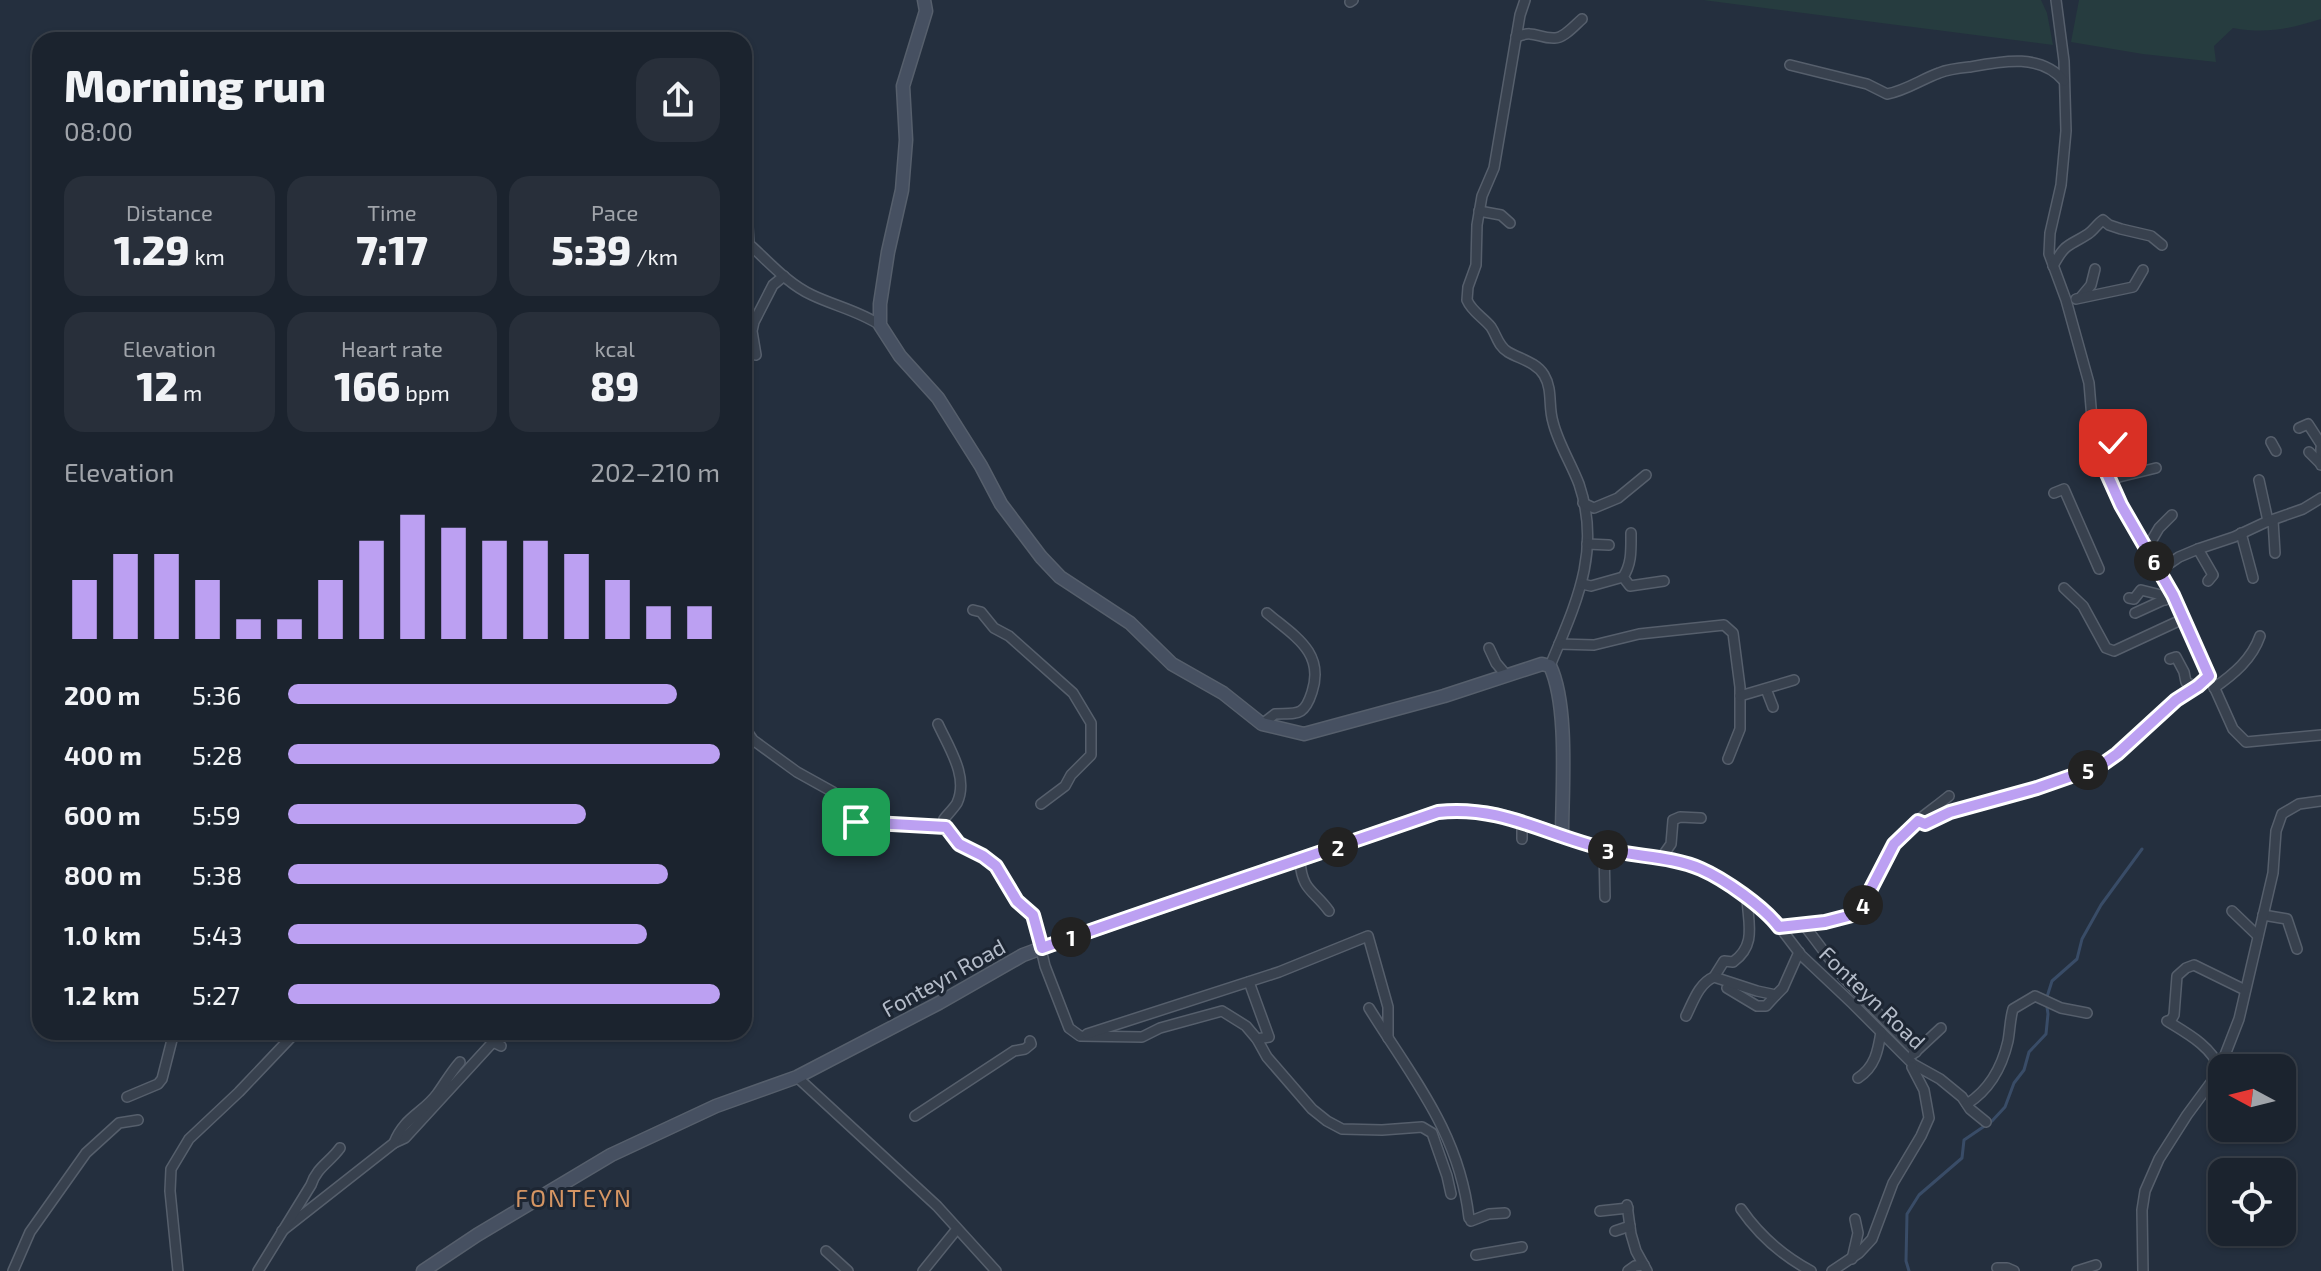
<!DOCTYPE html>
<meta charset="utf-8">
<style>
body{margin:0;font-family:"Exo 2",sans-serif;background:#282f3a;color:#f1f3f6;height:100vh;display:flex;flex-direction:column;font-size:30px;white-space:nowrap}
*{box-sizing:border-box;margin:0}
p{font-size:26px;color:#a0a4aa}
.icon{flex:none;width:44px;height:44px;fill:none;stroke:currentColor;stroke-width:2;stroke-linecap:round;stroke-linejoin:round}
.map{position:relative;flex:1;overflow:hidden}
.panel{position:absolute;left:32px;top:32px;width:720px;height:1008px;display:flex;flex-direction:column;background:#1b232e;border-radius:24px;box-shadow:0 2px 6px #0004,0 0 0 2px #39404a}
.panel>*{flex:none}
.needle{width:52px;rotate:277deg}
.fabs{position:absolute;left:2208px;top:1054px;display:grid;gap:16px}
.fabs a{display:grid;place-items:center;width:88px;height:88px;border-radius:16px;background:#1b232e;box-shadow:0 2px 6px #0004,0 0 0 2px #39404a;font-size:40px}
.pin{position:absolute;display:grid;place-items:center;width:68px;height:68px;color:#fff;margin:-34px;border-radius:16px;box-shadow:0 4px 12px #0006}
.km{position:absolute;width:40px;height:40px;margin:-20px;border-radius:50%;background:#222;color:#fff;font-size:22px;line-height:40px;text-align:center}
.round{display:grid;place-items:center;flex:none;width:84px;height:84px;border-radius:24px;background:#282f3a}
.overview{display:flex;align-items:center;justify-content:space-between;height:136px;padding:0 32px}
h1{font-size:44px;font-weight:800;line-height:60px}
.metrics{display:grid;grid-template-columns:repeat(3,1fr);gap:12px;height:136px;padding:8px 32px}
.metrics div{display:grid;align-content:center;border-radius:20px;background:#282f3a;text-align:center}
.metrics b{font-size:40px;font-weight:800}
.metrics small{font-size:22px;font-weight:400}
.metrics p{font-size:22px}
.chart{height:224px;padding:16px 32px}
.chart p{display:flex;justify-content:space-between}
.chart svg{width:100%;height:144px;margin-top:8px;stroke:#bca0f2;stroke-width:6}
ul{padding:0 32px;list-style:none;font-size:26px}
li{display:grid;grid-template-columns:128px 96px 1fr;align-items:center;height:60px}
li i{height:20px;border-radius:10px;background:#bca0f2}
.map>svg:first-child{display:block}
.green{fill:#263c3f}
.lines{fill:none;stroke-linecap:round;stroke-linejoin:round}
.stream{stroke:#394c67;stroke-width:3}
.street-casing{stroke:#565f6c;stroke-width:12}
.secondary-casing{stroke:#565f6c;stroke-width:15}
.street{stroke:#38414e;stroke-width:9}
.secondary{stroke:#465061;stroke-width:12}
.route-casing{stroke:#fff;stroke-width:16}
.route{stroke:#bca0f2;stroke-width:10}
.labels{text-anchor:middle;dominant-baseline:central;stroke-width:6;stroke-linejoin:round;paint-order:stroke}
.street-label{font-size:22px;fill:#b4bcc9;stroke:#1d2633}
.neighbourhood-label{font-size:24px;letter-spacing:2px;fill:#d59563;stroke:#1d2633}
</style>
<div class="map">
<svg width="2321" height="1271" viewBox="0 0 2321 1271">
<rect width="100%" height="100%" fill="#242f3e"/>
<g class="green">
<polygon points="1703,0 2041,0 2047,13 2053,45"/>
<path d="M2079,0H2321V19C2289,29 2267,34 2233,28L2214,46L2216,62L2143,54L2071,42Z"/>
</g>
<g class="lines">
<polyline class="stream" points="1909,1271 1906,1261 1907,1214 1919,1195 1962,1158 1964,1140 1992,1121 2005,1107 2014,1083 2024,1070 2029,1052 2046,1034 2048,1014 2046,1000 2052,981 2077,959 2082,939 2101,905 2142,849"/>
<g class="street-casing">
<g id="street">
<path d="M1525,0L1520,15L1494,168L1482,196L1477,225L1476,265L1468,287L1467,300C1472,312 1483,317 1491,327C1497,336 1498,346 1508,352C1520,359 1536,362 1544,375C1553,390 1548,406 1553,422C1558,443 1571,463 1579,484C1602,552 1575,605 1550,666"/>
<polyline points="2056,0 2064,61 2066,131 2061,185 2050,233 2049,254 2066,300 2089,383 2094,443 2121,505 2160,570 2173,595 2233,729 2246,742 2321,735"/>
<polyline points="1350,2 1353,0"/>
<path d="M1516,37C1535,29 1538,39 1555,38C1564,38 1575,25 1582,19"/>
<path d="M1790,65L1867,84L1887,94C1905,91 1922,79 1939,73C1949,69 1960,68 1970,67C2002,61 2041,53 2064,81"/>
<path d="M744,207L747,210L749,244C769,262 788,284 812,295C835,306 859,311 880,325"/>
<polyline points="1479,211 1501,215 1510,223"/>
<path d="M2053,266C2066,242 2068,247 2088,234C2094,230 2097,224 2103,220L2109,225L2121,229L2151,236L2162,245"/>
<polyline points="2081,297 2091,285 2095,269"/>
<polyline points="2076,299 2133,287 2143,270"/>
<polyline points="756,355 752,331 754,322 773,285 784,276"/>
<polyline points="2299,428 2308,424 2321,444"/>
<polyline points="2271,442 2276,451"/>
<polyline points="2321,448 2321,465"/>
<polyline points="2309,452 2321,464"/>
<polyline points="2104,467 2113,443"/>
<polyline points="2259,480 2268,521"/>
<polyline points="2111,482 2119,477 2156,468"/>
<polyline points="2054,493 2064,489 2099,569"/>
<polyline points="1583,503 1594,508 1618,498 1646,475"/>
<polyline points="2273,520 2275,553"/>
<polyline points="2241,533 2253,578"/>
<polyline points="1587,544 1609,545"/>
<polyline points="2198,549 2213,575 2208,581"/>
<polyline points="2146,550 2159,528 2172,515"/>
<polyline points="2160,570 2179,557 2198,549 2234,537 2266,522 2303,509 2321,498"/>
<polyline points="1623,577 1630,586 1664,581"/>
<path d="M1582,584L1591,586L1623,577C1632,564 1631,549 1631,533"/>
<polyline points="2064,588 2083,606 2106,648 2114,651 2183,619"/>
<polyline points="2129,598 2134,599 2141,590 2161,595 2165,600"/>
<polyline points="973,610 981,612 994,628 1009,636 1073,693 1091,723 1091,755 1071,775 1065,786 1041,804"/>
<polyline points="2135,613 2170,597"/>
<polyline points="1559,644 1594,645 1639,634 1724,625 1733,633 1740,687 1740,729 1728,759"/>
<polyline points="1489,648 1496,663 1507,676"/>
<polyline points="2170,659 2176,657 2184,672 2186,682 2192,685 2200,684"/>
<path d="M2214,688C2234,674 2252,659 2260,636"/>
<polyline points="1766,689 1773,707"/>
<polyline points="1740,696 1794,680"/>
<path d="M938,724C949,748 969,777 957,803C954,808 948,814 944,819L946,827L959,844L983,856L996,866L1017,901L1033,915L1045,966L1069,1028L1080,1036L1142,1037L1160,1028L1222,1011L1246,1026L1257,1039L1267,1057L1312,1109L1327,1121L1342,1129L1382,1130L1422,1127L1432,1133L1447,1176L1451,1194"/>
<path d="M1262,724L1275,714C1297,713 1304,717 1312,692C1325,652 1294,636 1267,613"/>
<polyline points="744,727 753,740 797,772 833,792 856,822"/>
<polyline points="836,820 946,827"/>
<polyline points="1918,821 1925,824 1950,812 2037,788 2100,766 2117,754 2176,700 2198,686 2209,676"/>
<polyline points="1562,836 1604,849 1684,863 1703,870 1756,903 1772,917 1801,955 1853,1004 1913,1064 1940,1079 1962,1097 1970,1109 1986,1122"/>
<polyline points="1522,839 1522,822"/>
<polyline points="1604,849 1605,897"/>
<polyline points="1661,858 1671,844 1673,820 1680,817 1701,818"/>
<path d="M1300,861C1302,891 1314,890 1329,911"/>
<polyline points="2232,911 2258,936"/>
<polyline points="2263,915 2287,919 2297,949"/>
<polyline points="1804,925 1844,978 1916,1052"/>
<path d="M1779,927C1801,925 1847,925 1862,906C1874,892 1881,862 1893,845C1907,826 1931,811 1949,796"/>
<path d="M1714,977L1724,961L1733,962C1757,945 1748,923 1747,898"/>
<polyline points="1249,982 1269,1037 1257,1039"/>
<polyline points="1727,988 1757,1006 1766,1006 1776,995"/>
<path d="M1369,1008C1413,1079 1459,1132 1469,1218"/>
<path d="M1686,1016C1693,1002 1699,983 1714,977L1757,991L1776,995L1783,988L1799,952"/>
<polyline points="1087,1034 1279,972 1368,936 1388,1007 1388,1038"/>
<polyline points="1913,1054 1941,1028"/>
<path d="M2220,1069C2211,1046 2188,1034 2167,1021L2171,1020L2174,1015L2177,976L2186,968L2194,965L2245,990"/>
<polyline points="797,1077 937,1206 996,1271"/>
<path d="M1858,1078C1875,1067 1878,1051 1881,1032"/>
<polyline points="127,1097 158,1084 162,1079 174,1032"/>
<path d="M1967,1104C1989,1090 2002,1067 2008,1041C2010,1030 2010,1019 2013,1009L2035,996L2061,1008L2087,1013"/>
<polyline points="915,1116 1014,1051 1025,1049 1031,1044 1030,1041"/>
<polyline points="394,1143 405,1138 493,1042 501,1046"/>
<polyline points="1627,1205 1631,1234 1636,1251 1647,1271"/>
<path d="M1741,1209C1759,1235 1783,1256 1811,1271"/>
<polyline points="1600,1211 1628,1208"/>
<polyline points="1471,1221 1489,1214 1505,1213"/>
<path d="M282,1231L394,1143C404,1117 423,1113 437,1094C445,1083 451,1072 460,1062"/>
<polyline points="1615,1231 1630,1226"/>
<polyline points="826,1251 848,1271"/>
<polyline points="1476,1255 1522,1247"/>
<polyline points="1852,1259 1858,1233 1855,1219"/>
<polyline points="1997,1268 2007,1268 2014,1271"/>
<polyline points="13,1271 30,1232 86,1153 119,1123 138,1120"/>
<polyline points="178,1271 170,1191 171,1169 189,1139 239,1092 296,1032"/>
<path d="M258,1271L311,1185C317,1167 330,1162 340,1148"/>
<polyline points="923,1271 957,1229"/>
<polyline points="1628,1271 1635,1266 1644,1265"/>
<polyline points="1832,1271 1859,1253 1872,1239 1893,1183 1921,1136 1929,1118 1924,1090 1912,1067"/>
<polyline points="2077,1271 2096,1265"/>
<polyline points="2143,1271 2142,1210 2145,1191 2159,1159 2187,1115 2218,1073 2239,1019 2273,873 2276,831 2282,814 2299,804 2321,801"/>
</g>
</g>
<g class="secondary-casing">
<path id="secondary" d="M423,1271L477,1235L611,1155L716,1106L797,1077L939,1003L1023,955L1042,948C1174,901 1306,858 1438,812C1488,807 1516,820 1562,836C1562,790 1569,706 1550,666L1542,664L1444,696L1304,734L1262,724L1223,693L1172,664L1130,623L1060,577L1041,557L1001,504L981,466L938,398L900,356L880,325V304L888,252L902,190L906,140L903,86L926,11L924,0"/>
</g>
<use href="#street" class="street"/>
<use href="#secondary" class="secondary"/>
</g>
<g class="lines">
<g class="route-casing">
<path id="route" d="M856,822L946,827L959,844L983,856L996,866L1017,901L1033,915L1042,948C1174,901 1306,858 1438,812C1502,805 1545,835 1605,849C1636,857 1671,856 1701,869C1724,879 1764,907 1779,927L1825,922L1852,915L1862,906L1894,844L1918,821L1925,824L1950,812L2037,788L2100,766L2117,754L2176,700L2198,686L2209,676L2173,595L2121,505L2104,467L2113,443"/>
</g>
<use href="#route" class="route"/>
</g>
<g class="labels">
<g class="street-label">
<text transform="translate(943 977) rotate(-29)">Fonteyn Road</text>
<text transform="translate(1873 997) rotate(44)">Fonteyn Road</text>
</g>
<g class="neighbourhood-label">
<text x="574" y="1197">FONTEYN</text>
</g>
</g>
</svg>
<div class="fabs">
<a><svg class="needle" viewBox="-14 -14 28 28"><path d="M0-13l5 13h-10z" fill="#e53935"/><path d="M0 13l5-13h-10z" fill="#a0a4aa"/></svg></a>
<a><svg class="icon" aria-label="locate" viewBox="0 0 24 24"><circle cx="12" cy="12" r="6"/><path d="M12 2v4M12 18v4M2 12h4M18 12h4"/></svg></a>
</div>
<div class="pin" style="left:856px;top:822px;background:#1e9e55"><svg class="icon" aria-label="arrive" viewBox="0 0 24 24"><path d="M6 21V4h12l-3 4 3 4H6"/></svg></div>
<div class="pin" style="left:2113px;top:443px;background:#d93025"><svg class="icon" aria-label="check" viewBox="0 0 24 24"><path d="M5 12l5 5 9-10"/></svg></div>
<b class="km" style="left:1071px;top:937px">1</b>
<b class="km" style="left:1338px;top:847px">2</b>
<b class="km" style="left:1608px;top:850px">3</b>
<b class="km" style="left:1863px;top:905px">4</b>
<b class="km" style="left:2088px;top:770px">5</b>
<b class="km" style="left:2154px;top:561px">6</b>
<section class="panel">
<div class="overview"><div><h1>Morning run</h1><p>08:00</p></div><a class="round"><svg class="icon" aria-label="share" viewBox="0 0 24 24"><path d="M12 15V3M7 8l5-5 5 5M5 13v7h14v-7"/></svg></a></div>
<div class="metrics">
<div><p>Distance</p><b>1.29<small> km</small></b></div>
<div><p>Time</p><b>7:17</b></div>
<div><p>Pace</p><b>5:39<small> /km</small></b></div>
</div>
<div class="metrics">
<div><p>Elevation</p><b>12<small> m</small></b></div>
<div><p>Heart rate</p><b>166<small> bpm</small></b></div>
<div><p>kcal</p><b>89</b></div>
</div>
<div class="chart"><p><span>Elevation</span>202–210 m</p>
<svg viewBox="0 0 160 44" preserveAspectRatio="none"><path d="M5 44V26M15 44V18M25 44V18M35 44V26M45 44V38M55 44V38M65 44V26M75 44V14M85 44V6M95 44V10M105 44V14M115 44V14M125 44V18M135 44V26M145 44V34M155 44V34"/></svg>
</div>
<ul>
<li><b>200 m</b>5:36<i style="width:90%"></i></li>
<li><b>400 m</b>5:28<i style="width:100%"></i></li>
<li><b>600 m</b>5:59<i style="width:69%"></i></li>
<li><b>800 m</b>5:38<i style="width:88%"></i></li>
<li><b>1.0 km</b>5:43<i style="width:83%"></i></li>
<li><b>1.2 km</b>5:27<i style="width:100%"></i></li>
</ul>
</section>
</div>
